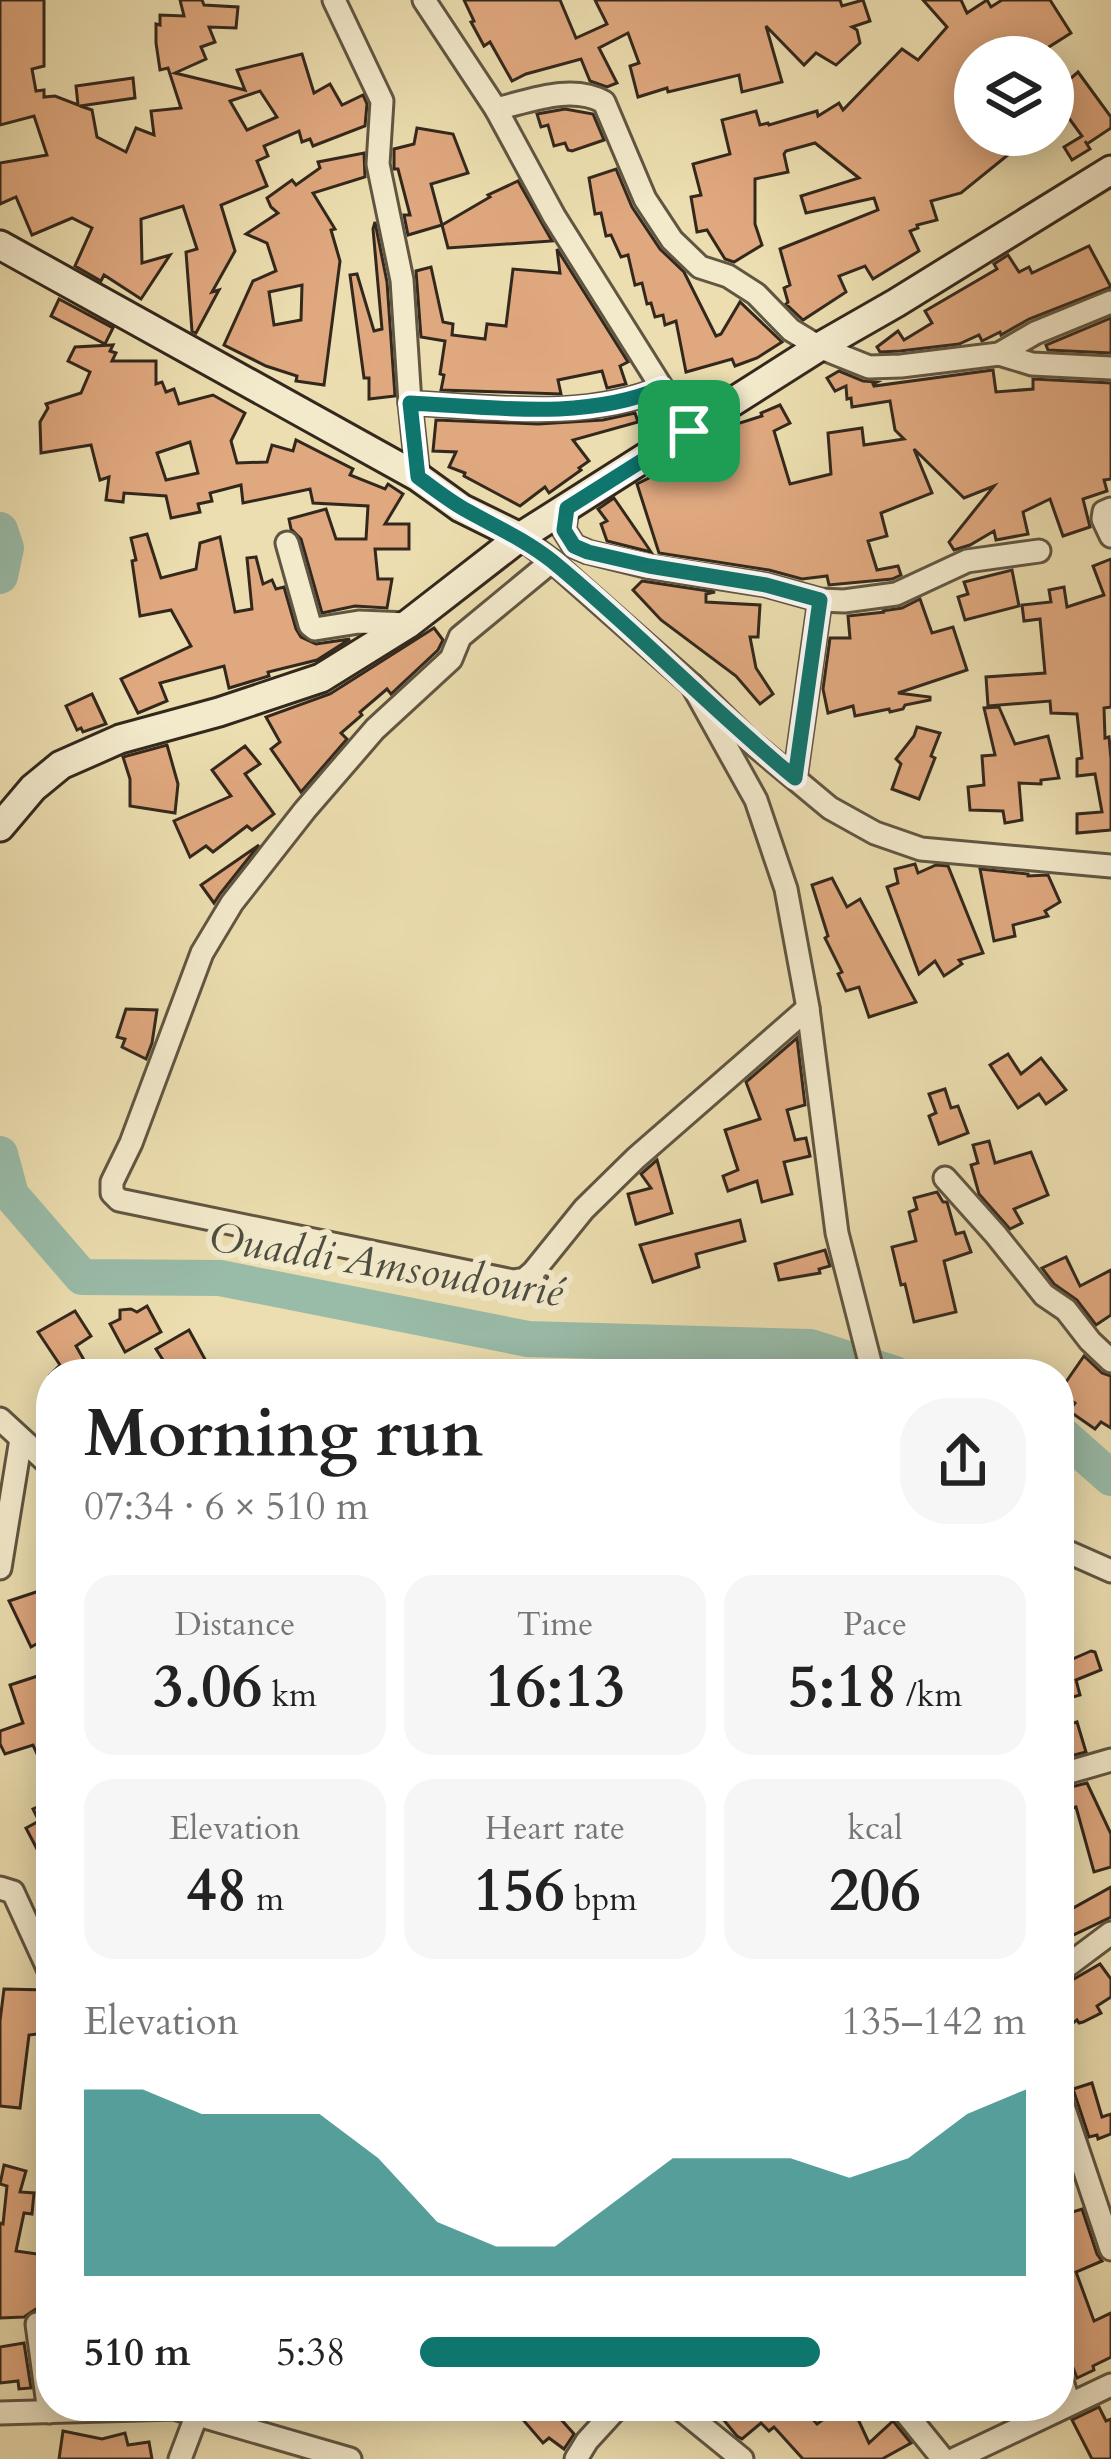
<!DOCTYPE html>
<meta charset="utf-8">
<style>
body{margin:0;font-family:Cardo,serif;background:#f6f6f6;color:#222;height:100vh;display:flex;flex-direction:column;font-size:45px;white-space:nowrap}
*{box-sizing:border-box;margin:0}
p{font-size:39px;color:#767676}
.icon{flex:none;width:66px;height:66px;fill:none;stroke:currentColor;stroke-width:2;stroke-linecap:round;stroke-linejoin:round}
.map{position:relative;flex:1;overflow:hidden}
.drawer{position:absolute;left:36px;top:1359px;width:1038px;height:1062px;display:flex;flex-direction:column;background:#fff;border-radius:48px;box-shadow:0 6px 30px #0003}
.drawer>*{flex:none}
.controls{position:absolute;left:954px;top:36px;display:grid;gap:24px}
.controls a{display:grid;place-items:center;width:120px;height:120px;border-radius:50%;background:#fff;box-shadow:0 6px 30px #0003;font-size:60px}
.pin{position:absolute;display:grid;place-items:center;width:102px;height:102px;color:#fff;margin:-51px;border-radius:24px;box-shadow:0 6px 18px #0006}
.round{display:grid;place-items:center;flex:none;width:126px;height:126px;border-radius:48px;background:#f6f6f6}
.summary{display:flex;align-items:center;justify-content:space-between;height:204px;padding:0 48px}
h1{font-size:66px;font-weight:700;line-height:90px}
.stats{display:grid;grid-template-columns:repeat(3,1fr);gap:18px;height:204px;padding:12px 48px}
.stats div{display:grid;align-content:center;border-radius:30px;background:#f6f6f6;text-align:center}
.stats b{font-size:60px;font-weight:700}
.stats small{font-size:33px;font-weight:400}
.stats p{font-size:33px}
.chart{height:336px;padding:24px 48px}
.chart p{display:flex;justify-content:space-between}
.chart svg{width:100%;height:216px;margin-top:12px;fill:#0f766e;opacity:.7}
ul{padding:0 48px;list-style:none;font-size:39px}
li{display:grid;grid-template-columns:192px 144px 1fr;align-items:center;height:90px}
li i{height:30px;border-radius:15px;background:#0f766e}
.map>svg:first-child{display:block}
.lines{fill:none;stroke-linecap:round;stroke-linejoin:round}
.river{stroke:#99bca9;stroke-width:36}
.building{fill:#e0a87f;stroke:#33281d;stroke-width:3;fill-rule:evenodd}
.street-casing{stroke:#615642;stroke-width:27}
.secondary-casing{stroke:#33281d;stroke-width:33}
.street{stroke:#f3eacc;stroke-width:21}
.secondary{stroke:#f3eacc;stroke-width:27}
.route-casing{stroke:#fff;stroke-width:24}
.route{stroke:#0f766e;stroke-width:15}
.labels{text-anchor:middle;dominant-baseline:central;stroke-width:12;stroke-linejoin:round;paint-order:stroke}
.water-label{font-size:42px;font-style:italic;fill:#4c4d40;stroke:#f3eacc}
</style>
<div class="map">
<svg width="1111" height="2459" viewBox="0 0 1111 2459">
<rect width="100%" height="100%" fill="#ecdeb0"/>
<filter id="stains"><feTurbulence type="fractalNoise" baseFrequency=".00167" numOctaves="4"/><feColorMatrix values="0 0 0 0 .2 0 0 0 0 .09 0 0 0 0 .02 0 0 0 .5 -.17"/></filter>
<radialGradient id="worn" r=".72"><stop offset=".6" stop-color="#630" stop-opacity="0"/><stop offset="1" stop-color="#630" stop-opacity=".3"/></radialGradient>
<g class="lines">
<g class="river">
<polyline points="0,530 6,548 0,576"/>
<polyline points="0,1154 11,1195 82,1277 220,1278 528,1339 810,1347 895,1374"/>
<polyline points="1059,1432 1111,1478"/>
</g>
</g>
<g class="building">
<path d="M0,0H44V66L32,69L36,91L44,90V97L55,96L78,105L76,86L133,78L135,98L80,106L92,110L97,137L126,152L136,128L154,135L151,111L181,108L168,68L160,70L156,43V24L160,25V15L184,16L180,0H202L204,5L238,7L236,28L209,27L215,42L201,47L206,59L175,73L245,90L237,70L302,54L314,93L330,84L342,105L363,95L367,104L365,126L313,146L310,139L302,142L299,131L264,146L268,156L257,161L267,186L221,205L235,251L212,292L219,290L196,333L192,331L186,252L197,249L183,206L141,219L142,263L170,255L141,299L104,275L101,281L75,266L92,228L72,218L32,235L16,197L0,204V163L47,155L34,116L0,125ZM260,91L277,117L247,130L230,101Z"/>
<polygon points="464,0 560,0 576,38 607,24 595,0 840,0 842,6 863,0 870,21 852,27 857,30 860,43 836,65 816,53 804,65 766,26 782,82 742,92 739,75 668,92 667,88 638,97 630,66 639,63 628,33 599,48 617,83 607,87 590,81 581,59 526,74 512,81 490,42 484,46 471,22 474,21"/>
<polygon points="923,0 961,0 967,13 987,0 991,7 1002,0 1050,0 1071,33 1041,52 1044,57 975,57 975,135 1001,135 1014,150 961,193 931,201 937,220 917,225 918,228 910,231 919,251 873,279 865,266 839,276 846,292 803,320 786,304 788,302 784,288 790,285 780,249 878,210 874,198 806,213 801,196 859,178 815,143 786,151 784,154 788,172 755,179 755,224 762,245 734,262 725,259 707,230 697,232 691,197 701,195 693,164 730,154 722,120 756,111 760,125 768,123 769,125 817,111 818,116 839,103 843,110 902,49 918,60 947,27"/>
<polygon points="1078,72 1111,117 1111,128 1087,144 1085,141 1090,149 1072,160 1064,147 1082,136 1063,110 1053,118 1053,94"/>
<polygon points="565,109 593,114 604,140 572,151 568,150 565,143 554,146 548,125 541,127 537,114"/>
<polygon points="417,128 453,134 468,173 431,184 442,225 490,197 488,195 518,181 552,241 448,248 442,225 408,235 404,215 410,215 398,169 394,169 394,149 414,144"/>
<path d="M364,153L365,177L313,193L335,229L331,230L340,261L324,385L296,381L297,376L266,366L224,345L253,281L276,271L267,243L246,234L278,213L271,207L267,198L292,180L296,185L320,168L318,162ZM302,285L301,320L274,325L269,292Z"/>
<polygon points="616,169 632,207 660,249 684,272 716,336 721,334 740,302 782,342 757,358 735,366 732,359 686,372 676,321 665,325 663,315 655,317 651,303 647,304 642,283 635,285 628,255 621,257 611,235 606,236 601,213 595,214 589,178"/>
<polygon points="375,222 387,282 395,396 369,399 369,378 364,378 350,275 357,274 374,331 382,329 373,229"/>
<polygon points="1089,246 1111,287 1029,319 1001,335 1000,332 982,341 979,335 959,344 900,351 880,352 877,347 898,331 904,340 932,323 925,311 997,269 994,264 1008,255 1019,272 1029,267 1032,273"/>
<polygon points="557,249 628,362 620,366 626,384 607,388 602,371 558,380 561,394 441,390 444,375 440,374 445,341 421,337 416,271 431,267 443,322 453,324 452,335 485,339 487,324 506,326 513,269 560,273"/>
<polygon points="59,299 113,328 105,344 51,316"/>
<polygon points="1111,318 1111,353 1048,350 1046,345"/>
<path d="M113,345L110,351L116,353L112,361H156V384L162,382L166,392L174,389L179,404L213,395L245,413L231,441L237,463L267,462L272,445L293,451L296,440L353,469L350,475L385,489L388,484L403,494L385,524H409V549H375L378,579H392L387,608L355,606L322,613L301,539L291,529L289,519L326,509L336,539H366L368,506L313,503L310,489L243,503L241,485L210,493L212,501L198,504L200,512L171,518L166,496L124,493L123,502L106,500L109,477L100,480L91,445L41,453L40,422L48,408L46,404L81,393L90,372L68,361L75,347ZM190,442L198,473L166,480L157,453Z"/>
<polygon points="993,370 996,392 1033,389 1033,379 1111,383 1111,479 1104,480 1107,491 1083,499 1090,527 1063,536 1050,499 1023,512 1028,534 996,540 994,531 970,545 954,550 949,542 994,486 964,498 914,449 932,493 881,513 887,536 868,541 877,570 898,566 901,575 892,579 829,585 827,576 802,579 769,570 659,553 637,484 655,475 657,479 687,465 681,456 727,427 762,416 761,413 780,405 790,423 774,431 790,484 831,474 828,433 862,428 864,445 904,439 895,430 890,401 852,407 851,398 847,399 846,386 835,391 827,378 839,371 863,381 877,382 873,384 874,386"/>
<polygon points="635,413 638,422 573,440 589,461 579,468 581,470 549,493 545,487 520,506 464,476 465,473 449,467 456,452 433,451 436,420 538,424 603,420"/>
<polygon points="614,498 645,543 651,552 607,541 601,524 607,521 598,509"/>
<polygon points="147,534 161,578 196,569 200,543 220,537 235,612 252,609 247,558 256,557 263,584 272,580 276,589 284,587 296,629 301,637 316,644 350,639 317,660 268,672 269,676 229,688 224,666 160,683 167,701 138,713 121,679 191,646 171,610 140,616 132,561 136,560 131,538"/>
<polygon points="1111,559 1111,707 1104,708 1105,738 1109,737 1111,759 1111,830 1077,833 1077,814 1102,812 1095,774 1077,776 1077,759 1082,758 1077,714 1051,713 1050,701 988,706 986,677 1045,673 1040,619 1024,621 1022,605 1051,602 1049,590 1064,587 1067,607 1104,595 1093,566"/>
<polygon points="1012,570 1019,606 965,620 958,597 968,594 964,582"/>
<polygon points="642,581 715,592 706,594 706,602 760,605 758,637 750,637 756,668 773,694 760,704 736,676 661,620 633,590"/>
<polygon points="920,599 932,633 953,627 967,670 898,693 930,697 930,700 905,705 903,709 890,712 889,709 855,716 853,706 828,713 823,689 830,638 850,638 848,616 885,612 882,611 902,608"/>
<polygon points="434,628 443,640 438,650 391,694 387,689 360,712 362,715 341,733 347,739 301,792 271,749 280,742 266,717 330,694"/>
<polygon points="92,694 106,724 83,732 81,728 77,730 66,706"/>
<polygon points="999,707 1015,744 1048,736 1059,778 1041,780 1041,784 1019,783 1022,820 1005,823 1003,811 970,810 968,787 984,785 982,756 995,755 984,708"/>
<polygon points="917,727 940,733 931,756 935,758 919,799 892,789 901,764 896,759 914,736"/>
<polygon points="167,745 178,784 175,813 130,806 130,779 123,757"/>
<polygon points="245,746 260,764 245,774 274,814 252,830 247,826 213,852 206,846 190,857 174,821 231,796 212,770"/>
<polygon points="259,845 220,894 214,903 201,885"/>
<polygon points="915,864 918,873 936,865 948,866 983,953 959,960 962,964 944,976 935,961 919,974 887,887 898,883 895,869"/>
<polygon points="980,869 1028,874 1028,876 1048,875 1060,902 1045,911 1048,916 1013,925 1015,936 994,941"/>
<polygon points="832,878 847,907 860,899 916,1002 869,1017 859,987 846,991 838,974 842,972 825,938 828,936 812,885"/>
<polygon points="126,1009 157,1010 152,1043 146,1059 122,1047 125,1039 117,1037"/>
<polygon points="797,1038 805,1105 787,1110 795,1140 806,1138 810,1156 784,1162 792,1194 762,1202 757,1181 728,1191 723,1176 738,1170 725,1130 760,1119 746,1082"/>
<polygon points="1008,1054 1021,1074 1041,1058 1066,1090 1046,1104 1039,1094 1018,1108 990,1065"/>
<polygon points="945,1089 951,1108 958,1106 968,1133 939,1144 929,1116 936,1113 929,1094"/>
<polygon points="989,1141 995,1163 1031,1152 1048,1195 1014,1209 1022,1223 1010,1229 979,1194 971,1165 978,1163 973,1145"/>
<polygon points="657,1160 672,1213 636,1224 628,1194 651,1188 641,1174"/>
<polygon points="937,1192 943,1202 947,1202 956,1234 964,1232 971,1252 944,1261 956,1312 914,1322 905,1284 901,1285 892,1247 916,1241 909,1212 917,1209 914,1198"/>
<polygon points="740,1220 745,1241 696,1254 699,1267 653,1282 640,1245"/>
<polygon points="825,1250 830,1266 819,1269 820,1273 779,1280 775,1264"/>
<polygon points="1066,1257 1080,1286 1111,1270 1111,1315 1096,1325 1077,1300 1054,1284 1042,1268"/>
<polygon points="147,1306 161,1332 125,1352 110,1324 120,1319 120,1310 131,1309 137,1312"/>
<polygon points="75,1311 91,1336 76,1346 92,1374 51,1374 60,1365 38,1332"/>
<polygon points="189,1330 213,1374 172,1374 156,1349"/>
<polygon points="1084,1356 1102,1373 1111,1376 1111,1428 1101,1422 1095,1429 1069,1411 1075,1403 1059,1392"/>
<polygon points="51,1587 51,1636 31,1647 9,1601"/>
<polygon points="1091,1651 1095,1652 1101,1670 1076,1680 1080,1695 1059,1701 1059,1665"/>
<polygon points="47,1673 51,1686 51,1784 33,1745 5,1754 0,1744 0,1731 23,1723 10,1685"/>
<polygon points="1077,1722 1086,1752 1059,1759 1059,1723 1061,1727"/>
<polygon points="1087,1783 1111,1834 1111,1867 1094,1872 1076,1807 1070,1809 1065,1797 1059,1799 1059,1790"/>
<polygon points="51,1801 51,1844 38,1851 26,1828 39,1821 33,1809"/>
<polygon points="1111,1887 1111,1917 1067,1938 1059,1925 1059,1916"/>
<polygon points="1100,1964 1111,1979 1111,1997 1097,2006 1101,2013 1083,2022 1079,2023 1077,2020 1073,2023 1065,2007 1070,2005 1060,1987"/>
<polygon points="4,1989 46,1990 45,2033 29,2035 20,2108 0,2106 0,2021"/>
<polygon points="1092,2083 1102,2117 1111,2114 1111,2134 1098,2139 1097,2135 1089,2137 1073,2089"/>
<polygon points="4,2165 26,2171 20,2192 34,2193 32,2214 24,2213 16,2251 44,2255 42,2265 51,2266 51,2316 36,2309 24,2317 0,2318 0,2223 3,2224 7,2186 0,2184"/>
<polygon points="1082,2209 1097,2254 1102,2261 1076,2272 1094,2321 1111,2313 1111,2357 1093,2366 1094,2370 1077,2378 1059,2331 1059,2216"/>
<polygon points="24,2343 31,2388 19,2389 18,2381 0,2383 0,2347"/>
<polygon points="527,2406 549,2406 574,2434 564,2449 549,2438 543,2443 518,2414"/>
<polygon points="746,2406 801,2406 817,2424 842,2406 852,2406 869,2443 893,2421 911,2443 882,2459 803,2459 774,2427 769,2431 761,2423 742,2439 737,2436 722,2418 734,2408 741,2416 749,2409"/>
<polygon points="1099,2407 1106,2421 1111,2419 1111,2459 1092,2459 1072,2420"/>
<polygon points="63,2431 102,2439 125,2433 128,2445 149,2442 152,2459 59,2459"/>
</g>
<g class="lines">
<g class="street-casing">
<g id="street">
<polyline points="334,0 382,101 378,164 402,280 410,403 418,477"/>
<polyline points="424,0 496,109 554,216 689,431"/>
<path d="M496,109C530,101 571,84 604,102L645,199L672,240L700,267L728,276L756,294L791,330L819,347L869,367L901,366L999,354L1035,333L1111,302"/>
<polyline points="999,354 1032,364 1111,368"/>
<path d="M410,403C492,407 585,421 662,388"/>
<polyline points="567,508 564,530 574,546 588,552 649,567 766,585 820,600 844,601 896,594 967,561 1039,551"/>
<polyline points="1111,509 1104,512 1103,519 1111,536"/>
<polyline points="520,537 552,561 692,685 746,738 830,808 875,833 921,849 1111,866"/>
<polyline points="287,543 310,625 315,629 359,622 408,624"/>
<polyline points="552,561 460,637 451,659 375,729 305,810 232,903 202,953 131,1143 112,1182 112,1193 119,1200 513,1281 525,1279 533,1272 584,1209 636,1158 808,1008"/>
<polyline points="692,685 756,800 786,889 808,1008 837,1233 873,1374"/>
<polyline points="795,778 820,600"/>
<polyline points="945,1178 996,1235 1044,1295 1066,1310 1090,1341 1111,1361"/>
<polyline points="0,1419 51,1466"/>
<polyline points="1059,1548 1111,1571"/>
<polyline points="0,1568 21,1439"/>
<polyline points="1059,1775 1111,1760"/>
<polyline points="0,1888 13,1892 51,1975"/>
<polyline points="1059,1972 1111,1933"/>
<polyline points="1059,2094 1111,2249"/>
<polyline points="37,2324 49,2412"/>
<polyline points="1059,2371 1069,2404"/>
<polyline points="677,2406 742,2459"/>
<polyline points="900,2406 943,2459"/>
<polyline points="0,2413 174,2408 350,2459"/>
<polyline points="180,2459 200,2406"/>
<polyline points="576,2459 587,2441 619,2406"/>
<polyline points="955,2459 1111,2385"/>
</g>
</g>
<g class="secondary-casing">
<g id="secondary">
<polyline points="0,245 418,477 461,508 520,537"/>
<polyline points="0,827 33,788 61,765 120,739 219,712 321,678 408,624 520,537 819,347 896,303 1111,170"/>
</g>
</g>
<use href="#street" class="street"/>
<use href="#secondary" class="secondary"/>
</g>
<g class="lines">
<g class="route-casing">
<path id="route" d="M662,388L689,431L567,508L564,530L574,546L588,552L649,566L766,585L820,600L795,778C711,709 636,630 552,561C524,539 494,526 464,509C448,500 433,488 418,477L410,403C492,407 584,421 662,388Z"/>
</g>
<use href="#route" class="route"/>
</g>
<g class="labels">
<g class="water-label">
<text transform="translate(386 1265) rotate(9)">Ouaddi Amsoudourié</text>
</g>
</g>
<rect width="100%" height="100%" filter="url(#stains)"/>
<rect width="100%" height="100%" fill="url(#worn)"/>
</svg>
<div class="controls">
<a><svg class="icon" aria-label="layers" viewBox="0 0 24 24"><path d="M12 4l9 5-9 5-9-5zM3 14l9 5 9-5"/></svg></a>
</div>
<div class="pin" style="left:689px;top:431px;background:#1e9e55"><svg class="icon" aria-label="arrive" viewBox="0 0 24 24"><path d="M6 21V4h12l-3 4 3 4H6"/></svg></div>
<section class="drawer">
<div class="summary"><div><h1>Morning run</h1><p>07:34 · 6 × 510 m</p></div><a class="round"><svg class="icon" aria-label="share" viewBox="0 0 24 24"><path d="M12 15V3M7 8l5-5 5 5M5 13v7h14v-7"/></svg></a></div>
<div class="stats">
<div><p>Distance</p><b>3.06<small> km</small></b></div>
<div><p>Time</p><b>16:13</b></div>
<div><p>Pace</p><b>5:18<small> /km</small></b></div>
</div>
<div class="stats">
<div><p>Elevation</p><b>48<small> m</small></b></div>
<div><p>Heart rate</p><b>156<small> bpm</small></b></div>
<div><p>kcal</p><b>206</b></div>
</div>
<div class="chart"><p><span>Elevation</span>135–142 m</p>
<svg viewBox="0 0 160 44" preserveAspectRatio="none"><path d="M0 44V6L10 6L20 11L30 11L40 11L50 20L60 33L70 38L80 38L90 29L100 20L110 20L120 20L130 24L140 20L150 11L160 6V44z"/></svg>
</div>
<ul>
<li><b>510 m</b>5:38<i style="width:66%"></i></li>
</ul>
</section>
</div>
